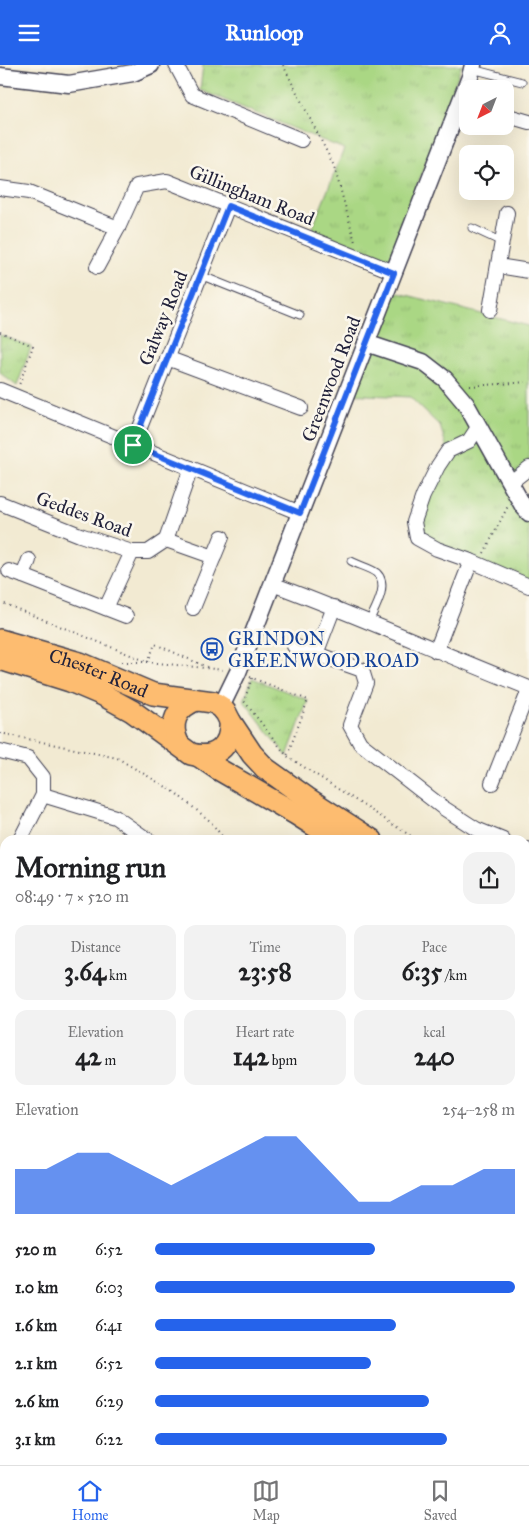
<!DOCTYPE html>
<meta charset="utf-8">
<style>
body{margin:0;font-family:"IM FELL Great Primer",serif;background:#f2f2f2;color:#202124;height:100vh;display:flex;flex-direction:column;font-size:19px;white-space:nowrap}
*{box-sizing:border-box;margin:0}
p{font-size:16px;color:#757577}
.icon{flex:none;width:28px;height:28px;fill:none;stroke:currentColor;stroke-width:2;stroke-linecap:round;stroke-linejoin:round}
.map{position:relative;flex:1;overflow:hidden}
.drawer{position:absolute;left:0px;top:770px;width:530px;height:630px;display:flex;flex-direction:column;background:#fff;border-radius:15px 15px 0 0;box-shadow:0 5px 20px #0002}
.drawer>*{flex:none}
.needle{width:32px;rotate:222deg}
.tools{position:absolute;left:459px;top:15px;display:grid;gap:10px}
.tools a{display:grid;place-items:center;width:55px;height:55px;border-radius:10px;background:#fff;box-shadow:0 5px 20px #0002;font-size:25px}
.pin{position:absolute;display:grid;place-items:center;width:42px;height:42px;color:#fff;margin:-21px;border:2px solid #fff;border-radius:50%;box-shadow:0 1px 5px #0007}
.round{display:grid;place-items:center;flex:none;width:52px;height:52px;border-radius:15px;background:#f2f2f2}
.head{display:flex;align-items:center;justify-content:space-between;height:85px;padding:0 15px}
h1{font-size:28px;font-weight:700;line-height:38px}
.stats{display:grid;grid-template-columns:repeat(3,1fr);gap:8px;height:85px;padding:5px 15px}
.stats div{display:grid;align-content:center;border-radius:12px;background:#f2f2f2;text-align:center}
.stats b{font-size:25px;font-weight:700}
.stats small{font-size:14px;font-weight:400}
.stats p{font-size:14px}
.chart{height:140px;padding:10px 15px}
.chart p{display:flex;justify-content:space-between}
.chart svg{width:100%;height:90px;margin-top:5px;fill:#2563eb;opacity:.7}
ul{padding:0 15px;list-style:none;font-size:16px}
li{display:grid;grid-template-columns:80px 60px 1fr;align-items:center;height:38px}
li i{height:12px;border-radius:6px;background:#2563eb}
header{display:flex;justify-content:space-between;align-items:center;height:65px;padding:0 15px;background:#2563eb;color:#fff;font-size:22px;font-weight:700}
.dock{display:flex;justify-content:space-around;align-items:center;height:70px;border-top:1px solid #e0e0e0;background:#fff;font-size:14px;color:#757577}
.dock a{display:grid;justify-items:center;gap:2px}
.dock .selected{color:#2563eb}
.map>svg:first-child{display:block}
.grass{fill:url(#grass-tufts);stroke:#667c60}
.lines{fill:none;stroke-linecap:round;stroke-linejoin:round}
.service-casing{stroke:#414052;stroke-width:9}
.minor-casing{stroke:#414052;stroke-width:16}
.tertiary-casing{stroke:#414052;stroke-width:19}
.primary-casing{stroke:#414052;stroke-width:24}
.path{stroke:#414052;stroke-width:2;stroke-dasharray:1 4;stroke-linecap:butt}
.service{stroke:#fff;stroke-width:7}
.minor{stroke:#fff;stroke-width:14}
.tertiary{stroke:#fff;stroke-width:16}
.primary{stroke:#fdbc6f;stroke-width:21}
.route-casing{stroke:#fff;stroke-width:10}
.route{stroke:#2563eb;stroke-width:6}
.labels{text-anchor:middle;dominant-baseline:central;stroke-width:5;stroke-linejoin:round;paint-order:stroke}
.street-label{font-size:19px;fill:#22223b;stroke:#fbf7ec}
.transit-label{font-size:19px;fill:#164399;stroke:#fbf7ec;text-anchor:start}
</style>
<header><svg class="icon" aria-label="menu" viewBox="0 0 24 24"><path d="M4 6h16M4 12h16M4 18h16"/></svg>Runloop<svg class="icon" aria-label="person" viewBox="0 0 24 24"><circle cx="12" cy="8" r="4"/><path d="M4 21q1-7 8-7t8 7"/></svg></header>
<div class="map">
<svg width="529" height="1400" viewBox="0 0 529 1400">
<defs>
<pattern id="grass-tufts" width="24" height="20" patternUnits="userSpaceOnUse" patternTransform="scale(1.25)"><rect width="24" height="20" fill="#aad784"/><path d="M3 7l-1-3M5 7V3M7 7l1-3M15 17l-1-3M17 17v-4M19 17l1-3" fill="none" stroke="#92b873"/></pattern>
</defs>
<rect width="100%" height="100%" fill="#fbf7ec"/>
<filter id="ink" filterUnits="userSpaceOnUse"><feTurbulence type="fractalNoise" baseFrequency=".02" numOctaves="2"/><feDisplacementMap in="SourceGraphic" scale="10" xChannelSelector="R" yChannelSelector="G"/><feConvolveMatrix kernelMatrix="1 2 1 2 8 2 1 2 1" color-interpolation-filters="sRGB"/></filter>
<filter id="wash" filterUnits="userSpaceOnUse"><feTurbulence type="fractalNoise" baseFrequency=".0096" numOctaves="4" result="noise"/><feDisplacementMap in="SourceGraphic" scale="20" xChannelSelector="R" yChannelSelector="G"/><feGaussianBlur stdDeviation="1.12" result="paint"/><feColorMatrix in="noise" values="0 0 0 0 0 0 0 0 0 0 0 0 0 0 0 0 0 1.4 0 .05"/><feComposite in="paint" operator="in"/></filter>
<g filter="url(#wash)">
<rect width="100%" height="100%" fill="#f2ead2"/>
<g class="grass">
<polygon points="203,0 462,0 389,196 311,167 344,84 200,25"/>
<polygon points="387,225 529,261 529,403 511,417 529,448 529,521 417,473 414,457 448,386 440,361 410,332 346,329"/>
<polygon points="0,270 31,282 17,321 0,308"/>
<polygon points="252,613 308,635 287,691 244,636"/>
</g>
</g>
<g filter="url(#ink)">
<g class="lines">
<g class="service-casing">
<g id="service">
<polyline points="472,4 522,17"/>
<polyline points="472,163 502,177"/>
<polyline points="200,210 300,250"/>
<path d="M351,496C358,500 371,503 377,508C390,520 374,545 369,557"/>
<polyline points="525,1330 529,1332"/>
</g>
</g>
<g class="minor-casing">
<g id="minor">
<polyline points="176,0 192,30 301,75"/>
<polyline points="505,50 529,57"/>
<polyline points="0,123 29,127 118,163 137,121 167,116 394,207"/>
<polyline points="498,201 529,206"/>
<polyline points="97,202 118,163"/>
<polyline points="490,245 507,148"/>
<polyline points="167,293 301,343"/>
<polyline points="0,325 300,448"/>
<polyline points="479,361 469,376 448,386 438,401 423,431 414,457 417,473 437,484 471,496 529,521"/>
<polyline points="133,380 228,141"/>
<polyline points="511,417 529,403"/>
<polyline points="0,438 80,470 132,487 148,487 166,475 191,403"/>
<polyline points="166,475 214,492"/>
<polyline points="9,506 23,511 29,495"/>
<polyline points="23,511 126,551"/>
<path d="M272,519C359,551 443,589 529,623"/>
<polyline points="106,543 132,487"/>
<polyline points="193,543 222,472"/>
<polyline points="294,581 362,605 366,618 350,660 360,678 442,742 476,764 503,775"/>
<polyline points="436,586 471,496"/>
<polyline points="316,589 334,542"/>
<polyline points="0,686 28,693 43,712 43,730 20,775"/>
<polyline points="492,718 529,625"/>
<polyline points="43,730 115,752 148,775"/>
<polyline points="525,784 529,786"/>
<polyline points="0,827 5,827"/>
<polyline points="525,902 529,904"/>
<polyline points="0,974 5,973"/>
<polyline points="0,1002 5,984"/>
<polyline points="525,1210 529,1213"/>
<polyline points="0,1346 5,1347"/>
<polyline points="525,1379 529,1380"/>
</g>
</g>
<g class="tertiary-casing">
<g id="tertiary">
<polyline points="0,11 69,19 133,8 151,0"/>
<polyline points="366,278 423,297 445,314 466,339 523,441 529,448"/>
<polyline points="221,642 238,607 470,12 473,0"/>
</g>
</g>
<g class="primary-casing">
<g id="primary">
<path id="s1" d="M0,575L80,598L153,629L213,637L221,642L226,648L230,656L252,689L265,703L307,733L372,775"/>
<path d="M0,594L70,616L103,630L132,646L191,689C215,695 232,682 230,656"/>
<path d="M178,678C169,658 176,643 196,635"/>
<polyline points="199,691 218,704 296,749 337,775"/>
<polyline points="525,868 529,870"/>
<polyline points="525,890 529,892"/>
</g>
</g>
<g class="path">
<polyline points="283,0 334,101 355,177"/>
<polyline points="0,267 33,281 19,320"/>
<polyline points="470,321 529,317"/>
<polyline points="484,488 508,441"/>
<polyline points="0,537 148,597 155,579 209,603"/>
<polyline points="122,597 148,597 224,605"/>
<polyline points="250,612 308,635 287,691"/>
<polyline points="252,613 244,636 287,691 417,775"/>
<polyline points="0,668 117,693 173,726 210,756 225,775"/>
<polyline points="525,827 529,828"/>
<polyline points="525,845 529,844"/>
</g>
<use href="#service" class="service"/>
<use href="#minor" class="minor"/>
<use href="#tertiary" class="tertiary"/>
<use href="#primary" class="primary"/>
</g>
</g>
<g class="lines" filter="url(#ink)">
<g class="route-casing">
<polygon id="route" points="228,141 394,208 300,448 133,380"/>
</g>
<use href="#route" class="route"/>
</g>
<defs>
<g id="bus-ring" transform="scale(1.125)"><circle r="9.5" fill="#fbf7ec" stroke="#1a4fb4" stroke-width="1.5"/><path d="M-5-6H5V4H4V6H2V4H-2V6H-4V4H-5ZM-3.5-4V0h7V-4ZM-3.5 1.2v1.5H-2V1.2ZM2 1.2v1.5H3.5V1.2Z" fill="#1a4fb4"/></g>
</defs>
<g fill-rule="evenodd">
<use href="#bus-ring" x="212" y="584"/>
</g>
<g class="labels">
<g class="street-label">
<text transform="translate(252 130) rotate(22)">Gillingham Road</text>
<text transform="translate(163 253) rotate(-68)">Galway Road</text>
<text transform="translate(331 314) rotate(-69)">Greenwood Road</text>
<text transform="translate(84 449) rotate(20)">Geddes Road</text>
<text stroke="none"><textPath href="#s1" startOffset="104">Chester Road</textPath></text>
</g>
<g class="transit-label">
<text x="228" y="573">GRINDON<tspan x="228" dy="22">GREENWOOD ROAD</tspan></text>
</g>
</g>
</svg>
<div class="tools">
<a><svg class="needle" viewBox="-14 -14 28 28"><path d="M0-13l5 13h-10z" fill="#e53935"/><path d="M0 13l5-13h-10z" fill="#757577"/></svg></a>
<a><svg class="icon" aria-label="locate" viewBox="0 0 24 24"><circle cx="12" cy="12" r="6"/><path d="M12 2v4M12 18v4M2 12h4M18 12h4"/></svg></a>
</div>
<div class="pin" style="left:133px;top:380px;background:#1e9e55"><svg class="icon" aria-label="arrive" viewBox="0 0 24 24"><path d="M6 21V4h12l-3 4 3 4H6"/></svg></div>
<section class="drawer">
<div class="head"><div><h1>Morning run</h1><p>08:49 · 7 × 520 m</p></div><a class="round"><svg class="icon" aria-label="share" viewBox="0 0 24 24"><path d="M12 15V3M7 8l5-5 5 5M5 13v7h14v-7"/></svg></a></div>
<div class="stats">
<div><p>Distance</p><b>3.64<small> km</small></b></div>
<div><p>Time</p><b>23:58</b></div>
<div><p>Pace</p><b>6:35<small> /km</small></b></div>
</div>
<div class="stats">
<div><p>Elevation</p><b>42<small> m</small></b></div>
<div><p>Heart rate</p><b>142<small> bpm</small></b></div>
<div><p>kcal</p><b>240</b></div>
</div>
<div class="chart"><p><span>Elevation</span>254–258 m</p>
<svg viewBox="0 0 160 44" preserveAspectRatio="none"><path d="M0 44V22L10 22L20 14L30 14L40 22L50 30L60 22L70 14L80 6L90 6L100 22L110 38L120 38L130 30L140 30L150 22L160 22V44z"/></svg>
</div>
<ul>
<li><b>520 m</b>6:52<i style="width:61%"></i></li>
<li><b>1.0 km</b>6:03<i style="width:100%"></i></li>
<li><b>1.6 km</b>6:41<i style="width:67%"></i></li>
<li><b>2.1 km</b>6:52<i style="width:60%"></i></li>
<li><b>2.6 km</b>6:29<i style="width:76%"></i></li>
<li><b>3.1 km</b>6:22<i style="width:81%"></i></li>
</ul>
</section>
</div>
<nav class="dock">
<a class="selected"><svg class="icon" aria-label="home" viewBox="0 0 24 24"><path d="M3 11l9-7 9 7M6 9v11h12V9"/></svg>Home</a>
<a><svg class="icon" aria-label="map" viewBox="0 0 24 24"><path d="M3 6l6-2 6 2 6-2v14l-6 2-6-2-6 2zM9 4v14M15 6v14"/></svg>Map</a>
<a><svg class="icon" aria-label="saved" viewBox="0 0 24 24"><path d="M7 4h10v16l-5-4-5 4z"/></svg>Saved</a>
</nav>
